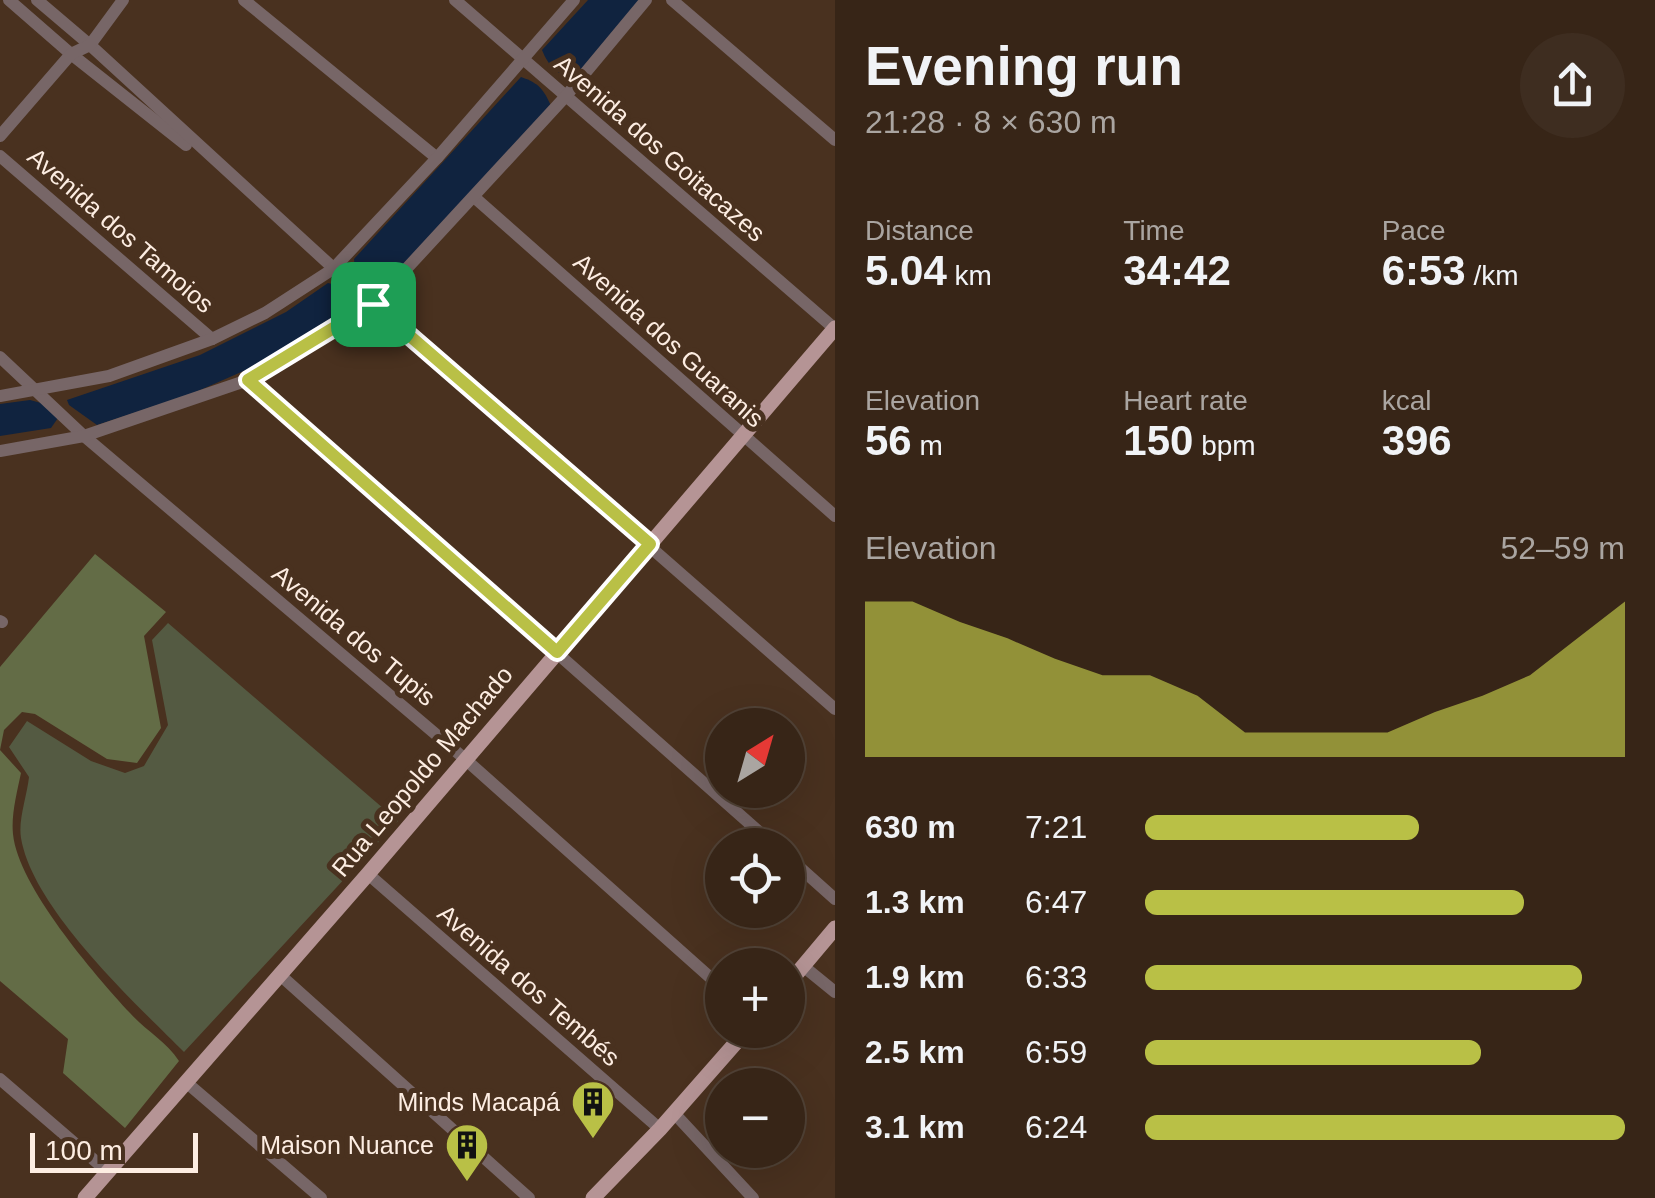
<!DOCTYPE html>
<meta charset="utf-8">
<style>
body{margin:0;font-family:Arial,sans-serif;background:#3e2d20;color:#f1f3f6;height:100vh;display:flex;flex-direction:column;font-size:38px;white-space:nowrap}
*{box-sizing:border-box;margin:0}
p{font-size:32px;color:#aaa5a1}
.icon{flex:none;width:55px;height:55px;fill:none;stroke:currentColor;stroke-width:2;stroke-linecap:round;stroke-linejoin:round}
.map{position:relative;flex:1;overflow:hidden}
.panel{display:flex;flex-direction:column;background:#372517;width:820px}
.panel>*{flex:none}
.needle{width:65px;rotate:37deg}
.fabs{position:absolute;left:705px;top:708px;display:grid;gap:20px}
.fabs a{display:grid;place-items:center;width:100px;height:100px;border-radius:50%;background:#372517;box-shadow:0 10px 40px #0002,0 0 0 2px #514236;font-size:50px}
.scale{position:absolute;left:30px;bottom:25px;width:168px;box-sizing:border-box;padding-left:10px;border:5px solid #fdede2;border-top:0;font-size:28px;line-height:35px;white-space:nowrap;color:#fdede2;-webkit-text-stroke:8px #49311f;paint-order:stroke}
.pin{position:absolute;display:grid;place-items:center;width:85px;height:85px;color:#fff;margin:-42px;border-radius:20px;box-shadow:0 5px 15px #0006}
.round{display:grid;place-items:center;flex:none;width:105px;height:105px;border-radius:52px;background:#3e2d20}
.head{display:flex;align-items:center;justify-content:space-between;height:170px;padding:0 30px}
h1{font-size:55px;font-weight:800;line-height:75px}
.metrics{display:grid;grid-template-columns:repeat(3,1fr);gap:15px;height:170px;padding:10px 30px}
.metrics div{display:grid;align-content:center}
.metrics b{font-size:42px;font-weight:800}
.metrics small{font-size:28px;font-weight:400}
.metrics p{font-size:28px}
.chart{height:280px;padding:20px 30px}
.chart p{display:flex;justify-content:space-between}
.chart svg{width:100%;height:180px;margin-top:10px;fill:#b9c046;opacity:.7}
ul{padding:0 30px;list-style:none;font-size:32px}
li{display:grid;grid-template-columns:160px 120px 1fr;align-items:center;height:75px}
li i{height:25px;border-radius:12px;background:#b9c046}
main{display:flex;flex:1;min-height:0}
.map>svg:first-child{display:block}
.green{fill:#545a42}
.forest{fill:#636c46}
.water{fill:#10233f}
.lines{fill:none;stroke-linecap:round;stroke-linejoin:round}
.minor{stroke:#776667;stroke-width:12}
.major{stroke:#b59495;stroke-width:15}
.route-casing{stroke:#fff;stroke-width:20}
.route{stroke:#b9c046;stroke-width:12}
.labels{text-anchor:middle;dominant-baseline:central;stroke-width:10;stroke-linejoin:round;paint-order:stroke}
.street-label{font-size:25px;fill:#fdede2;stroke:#49311f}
.poi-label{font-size:25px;fill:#fdede2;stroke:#49311f;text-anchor:end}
</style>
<main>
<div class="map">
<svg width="835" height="1198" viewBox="0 0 835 1198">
<rect width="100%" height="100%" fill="#49311f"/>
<path class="green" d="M168,623L398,821L184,1052C134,1002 33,909 21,838C18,820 27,796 29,777L9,747L27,721L91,761L125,773L144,766L168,725L152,640Z"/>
<path class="forest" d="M95,554L166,612L144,636L161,728L137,763L107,759L35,714L22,712L4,730L0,750L21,773C17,792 11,815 13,834C18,886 94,974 130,1013C146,1031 166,1041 179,1061L125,1128L63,1073L68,1039L0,981V667Z"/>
<g class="water">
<path d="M588,0H639L573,79C556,73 549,67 542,50Z"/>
<path d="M521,77C539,83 544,90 551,106L388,285L376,287L355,271L354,259Z"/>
<polygon points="328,283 344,287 352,310 275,357 189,395 97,425 69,405 67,400 200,355 286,312"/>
<polygon points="30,400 41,403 58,418 51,428 0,436 0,404"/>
</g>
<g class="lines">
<g class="minor">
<polyline points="9,0 71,54 186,145"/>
<polyline points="37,0 90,45 366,298 835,709"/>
<polyline points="244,0 437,158"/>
<polyline points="455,0 835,329"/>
<polyline points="672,0 835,140"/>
<polyline points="0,136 71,54 90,45 123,0"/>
<polyline points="0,156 212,339"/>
<polyline points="474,197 835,516"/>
<polyline points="0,357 84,436 465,759 722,988"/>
<polyline points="248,380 774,845"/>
<polyline points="0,396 109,376 212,339 265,313 333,269 437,158 574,0"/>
<polyline points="0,451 84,436 248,380 373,305 566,96 646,0"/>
<polyline points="0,621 2,622"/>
<polyline points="788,857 835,899"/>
<polyline points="368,874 660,1129"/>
<polyline points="803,966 835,992"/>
<polyline points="279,974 529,1198"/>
<polyline points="0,1079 108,1172"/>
<polyline points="187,1083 321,1198"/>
<polyline points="674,1113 753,1198"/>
</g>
<g class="major">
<polyline points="788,984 835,928"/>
<polyline points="85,1198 368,874 835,328"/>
<polyline points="593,1198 660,1129 747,1030"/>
</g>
</g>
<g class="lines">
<g class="route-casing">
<polygon id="route" points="373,304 650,544 557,652 248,380"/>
</g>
<use href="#route" class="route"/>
</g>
<defs>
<g id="building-pin" transform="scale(2.25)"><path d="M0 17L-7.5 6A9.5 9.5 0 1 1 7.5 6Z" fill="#b9c046" stroke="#49311f"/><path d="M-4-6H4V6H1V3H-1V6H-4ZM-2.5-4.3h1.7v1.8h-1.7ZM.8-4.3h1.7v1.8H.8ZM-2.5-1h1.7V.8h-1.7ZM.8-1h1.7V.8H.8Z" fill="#111"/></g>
</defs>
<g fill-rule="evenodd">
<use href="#building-pin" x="593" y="1102"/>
<use href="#building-pin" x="467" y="1145"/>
</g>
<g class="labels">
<g class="street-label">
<text transform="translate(660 148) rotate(41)">Avenida dos Goitacazes</text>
<text transform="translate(121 230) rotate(41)">Avenida dos Tamoios</text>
<text transform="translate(669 340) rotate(42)">Avenida dos Guaranis</text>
<text transform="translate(354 635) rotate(40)">Avenida dos Tupis</text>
<text transform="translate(422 771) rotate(-50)">Rua Leopoldo Machado</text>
<text transform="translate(529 985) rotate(41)">Avenida dos Tembés</text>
</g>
<g class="poi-label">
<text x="560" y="1102">Minds Macapá</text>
<text x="434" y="1145">Maison Nuance</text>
</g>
</g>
</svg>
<div class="fabs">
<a><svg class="needle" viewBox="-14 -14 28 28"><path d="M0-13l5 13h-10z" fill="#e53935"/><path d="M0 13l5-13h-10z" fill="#aaa5a1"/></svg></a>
<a><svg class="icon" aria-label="locate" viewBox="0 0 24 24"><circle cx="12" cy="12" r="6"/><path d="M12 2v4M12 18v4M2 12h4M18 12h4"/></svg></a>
<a>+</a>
<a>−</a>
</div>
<div class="scale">100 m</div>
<div class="pin" style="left:373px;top:304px;background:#1e9e55"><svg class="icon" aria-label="arrive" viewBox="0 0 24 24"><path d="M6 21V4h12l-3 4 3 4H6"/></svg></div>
</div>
<section class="panel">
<div class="head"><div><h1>Evening run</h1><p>21:28 · 8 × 630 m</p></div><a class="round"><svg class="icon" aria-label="share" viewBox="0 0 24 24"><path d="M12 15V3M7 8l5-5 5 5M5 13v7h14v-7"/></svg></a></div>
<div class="metrics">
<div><p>Distance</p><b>5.04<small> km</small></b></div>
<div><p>Time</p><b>34:42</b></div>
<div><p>Pace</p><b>6:53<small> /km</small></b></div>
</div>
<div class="metrics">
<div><p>Elevation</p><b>56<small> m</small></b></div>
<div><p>Heart rate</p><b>150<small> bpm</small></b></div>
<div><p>kcal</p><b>396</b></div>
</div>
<div class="chart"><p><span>Elevation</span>52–59 m</p>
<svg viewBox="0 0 160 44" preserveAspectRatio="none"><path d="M0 44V6L10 6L20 11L30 15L40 20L50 24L60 24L70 29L80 38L90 38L100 38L110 38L120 33L130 29L140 24L150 15L160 6V44z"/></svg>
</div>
<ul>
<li><b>630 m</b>7:21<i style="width:57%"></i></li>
<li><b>1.3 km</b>6:47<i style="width:79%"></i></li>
<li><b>1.9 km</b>6:33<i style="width:91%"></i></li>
<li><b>2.5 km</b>6:59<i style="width:70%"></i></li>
<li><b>3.1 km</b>6:24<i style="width:100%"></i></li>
</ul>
</section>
</main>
